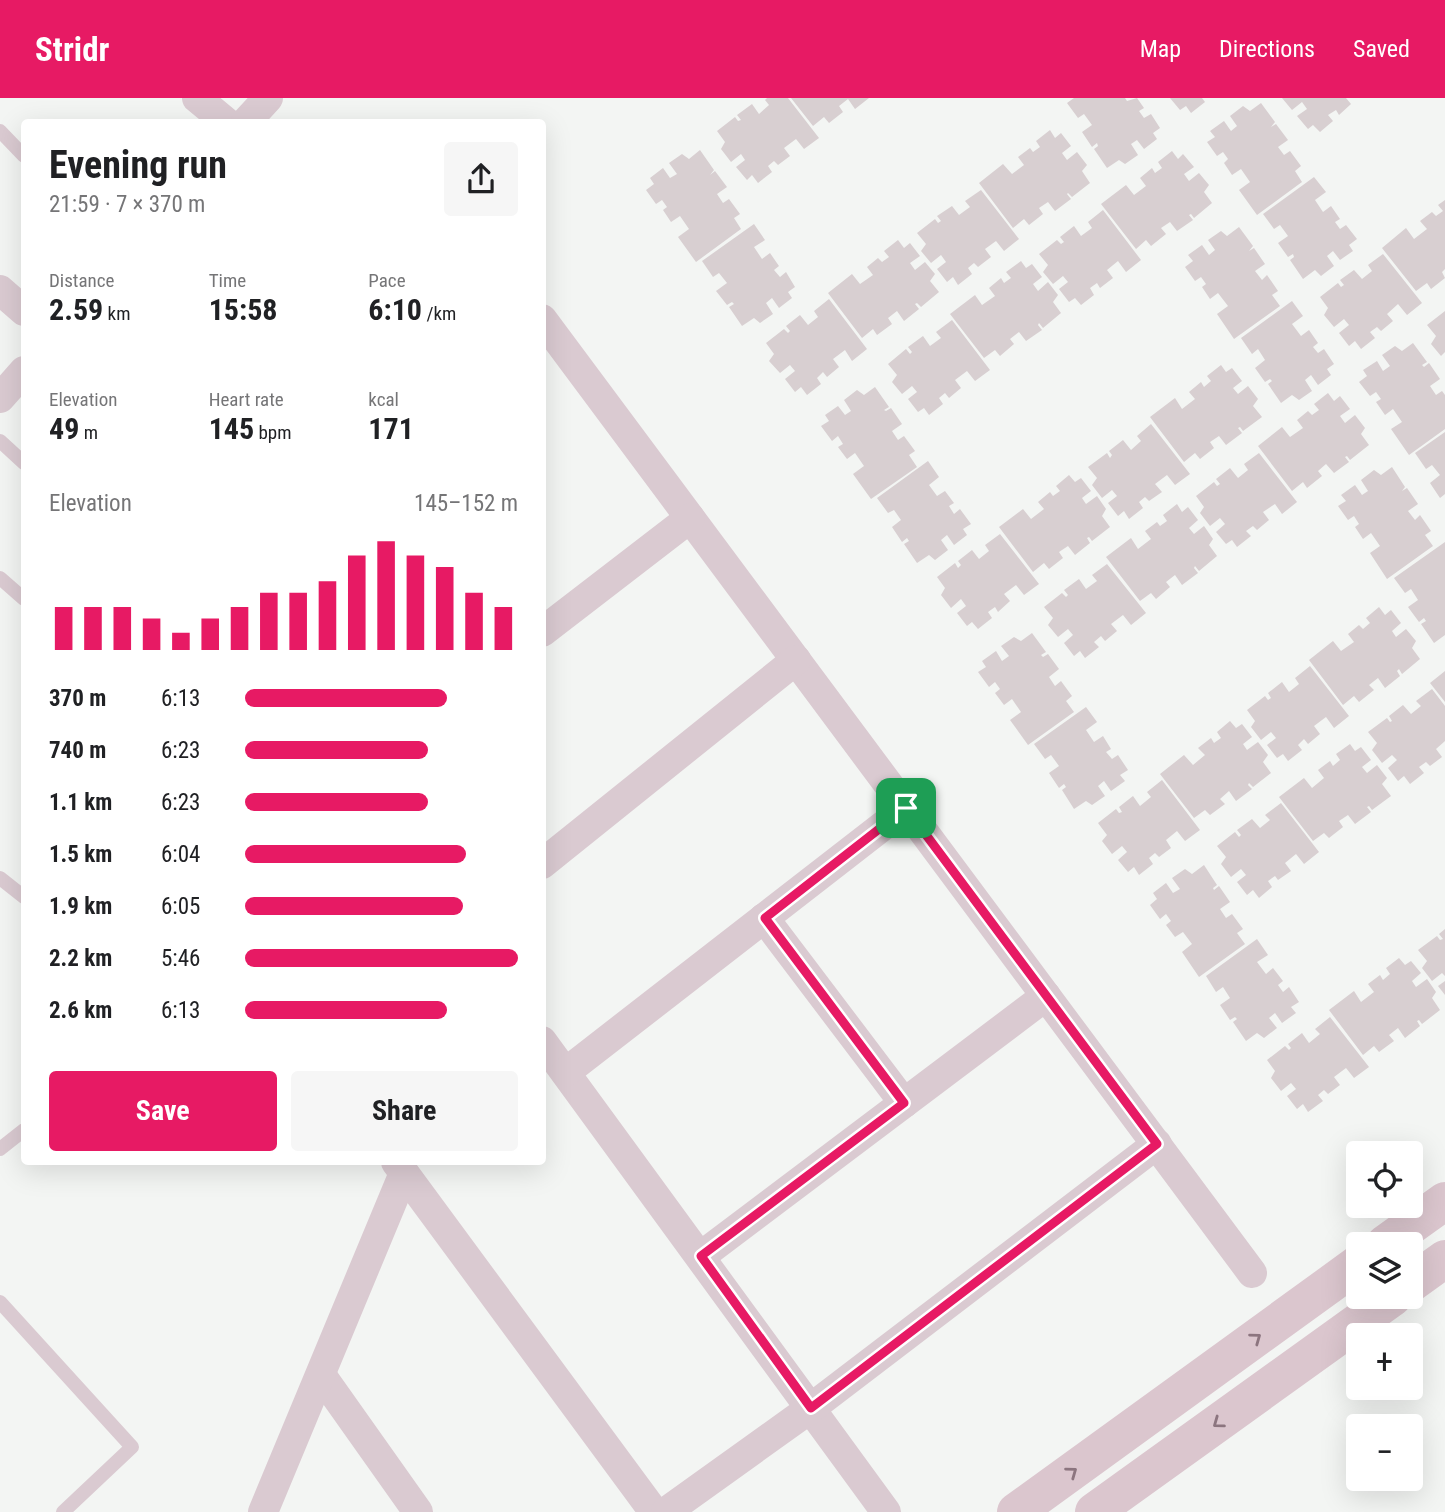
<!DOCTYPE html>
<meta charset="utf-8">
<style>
body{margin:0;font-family:"Roboto Condensed",sans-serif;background:#f6f6f6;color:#202124;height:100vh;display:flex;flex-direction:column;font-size:26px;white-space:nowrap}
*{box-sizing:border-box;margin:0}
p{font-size:23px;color:#757577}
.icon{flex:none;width:38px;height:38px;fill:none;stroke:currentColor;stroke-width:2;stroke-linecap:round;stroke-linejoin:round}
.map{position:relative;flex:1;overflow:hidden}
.drawer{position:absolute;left:21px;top:21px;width:525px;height:1046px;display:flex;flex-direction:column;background:#fff;border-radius:7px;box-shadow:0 7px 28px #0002}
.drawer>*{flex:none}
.fabs{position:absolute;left:1346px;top:1043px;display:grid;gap:14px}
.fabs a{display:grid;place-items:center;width:77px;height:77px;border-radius:7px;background:#fff;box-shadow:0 7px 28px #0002;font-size:35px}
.pin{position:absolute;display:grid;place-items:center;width:60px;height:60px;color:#fff;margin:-30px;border-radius:14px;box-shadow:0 4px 10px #0006}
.round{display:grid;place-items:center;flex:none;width:74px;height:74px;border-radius:7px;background:#f6f6f6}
.headline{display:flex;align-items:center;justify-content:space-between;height:119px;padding:0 28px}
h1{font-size:38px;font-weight:700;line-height:52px}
.figures{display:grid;grid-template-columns:repeat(3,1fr);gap:10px;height:119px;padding:7px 28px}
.figures div{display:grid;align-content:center}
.figures b{font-size:30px;font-weight:700}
.figures small{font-size:19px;font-weight:400}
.figures p{font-size:19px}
.chart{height:196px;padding:14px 28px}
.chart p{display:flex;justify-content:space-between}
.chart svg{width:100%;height:126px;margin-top:7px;stroke:#e71a64;stroke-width:6}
.primary-button{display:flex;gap:14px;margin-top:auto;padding:14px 28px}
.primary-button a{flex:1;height:80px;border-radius:7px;background:#e71a64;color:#fff;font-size:28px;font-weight:700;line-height:80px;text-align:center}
.primary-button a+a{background:#f6f6f6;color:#202124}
ul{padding:0 28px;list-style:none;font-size:23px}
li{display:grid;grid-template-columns:112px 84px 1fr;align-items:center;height:52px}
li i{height:18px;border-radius:9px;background:#e71a64}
header{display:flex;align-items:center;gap:42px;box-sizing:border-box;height:98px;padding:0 35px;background:#e71a64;color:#fff}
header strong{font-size:33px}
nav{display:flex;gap:38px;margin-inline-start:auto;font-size:24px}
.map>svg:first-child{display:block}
.building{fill:#d8cfd1}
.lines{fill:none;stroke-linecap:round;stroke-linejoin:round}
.lane{stroke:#dacad1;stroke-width:14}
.street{stroke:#dacad1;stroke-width:30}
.secondary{stroke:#dbc6ce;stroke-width:38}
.oneway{stroke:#8c757f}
.route-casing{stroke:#fff;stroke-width:14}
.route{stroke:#e71a64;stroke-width:9}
</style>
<header>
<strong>Stridr</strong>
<nav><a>Map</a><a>Directions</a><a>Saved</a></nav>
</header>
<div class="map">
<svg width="1445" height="1414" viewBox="0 0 1445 1414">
<rect width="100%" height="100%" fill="#f3f5f3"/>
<g class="building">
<polygon points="767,0 788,0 819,40 804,51 796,41 784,50 790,58 778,67 774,63 768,68 772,74 758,85 752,77 747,82 736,69 745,62 741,56 731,64 721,51 725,44 717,33 735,19 738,23 741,22 737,17 752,6 759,16 769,7 765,2"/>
<polygon points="791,0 869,0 855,11 848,1 839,8 843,14 829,25 824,19 813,28"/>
<polygon points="1074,0 1125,0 1127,3 1137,0 1144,10 1139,13 1144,20 1151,16 1160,30 1153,35 1157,41 1144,51 1137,42 1131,46 1138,57 1125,66 1119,62 1107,70 1094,51 1098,48 1097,45 1092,49 1082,34 1092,27 1084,16 1078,20 1067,5"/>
<polygon points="1170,0 1202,0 1205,4 1191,15 1186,8 1180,12"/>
<polygon points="1282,0 1346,0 1351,6 1339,17 1336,12 1328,17 1333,23 1320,34 1313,27 1308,31 1297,18 1307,11 1302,4 1292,12"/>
<polygon points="1261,5 1275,24 1271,29 1276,26 1288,42 1278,49 1284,57 1290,53 1301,68 1295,73 1302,84 1257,117 1239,92 1250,84 1241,71 1232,77 1224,65 1228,61 1223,54 1217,58 1207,44 1215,39 1210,33 1224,23 1231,33 1237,28 1230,18 1243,8 1250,13"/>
<polygon points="1050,32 1055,40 1061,35 1071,48 1062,55 1067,62 1077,54 1087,67 1082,73 1090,85 1072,99 1068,95 1067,96 1071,101 1055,113 1048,104 1039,110 1043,116 1029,127 1024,121 1013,130 979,85 1003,66 1012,76 1024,67 1018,59 1030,50 1033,54 1040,49 1036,43"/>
<polygon points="700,52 714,72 710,77 715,73 727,89 717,96 723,105 729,101 740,116 734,120 741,131 696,164 678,139 689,131 680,118 671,124 663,112 667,109 662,102 656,106 646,92 654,86 650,80 663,70 670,80 677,76 669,65 682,56 689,61"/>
<polygon points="1172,53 1178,61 1183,56 1194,69 1184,76 1189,83 1199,75 1209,87 1204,94 1212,105 1194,120 1191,116 1189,117 1193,122 1177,133 1170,124 1161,130 1166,136 1151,148 1146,142 1136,151 1101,106 1126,87 1134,97 1146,88 1140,80 1152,70 1155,75 1162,70 1158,64"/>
<polygon points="1314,79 1326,94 1315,102 1323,114 1331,108 1340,121 1335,124 1340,131 1346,127 1357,141 1349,147 1353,153 1340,162 1333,153 1327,158 1334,168 1321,178 1315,172 1303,181 1290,162 1294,159 1293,156 1288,159 1278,145 1288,138 1280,127 1274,131 1263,116"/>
<polygon points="981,92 1019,141 1004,153 996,143 985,151 991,159 978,169 974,165 968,170 972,176 958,187 953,179 947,184 937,171 946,164 941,157 931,165 921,153 926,146 917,135 935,121 938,125 941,123 937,118 952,108 959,117 970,109 965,103"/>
<polygon points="1445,102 1445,171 1442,174 1445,180 1431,191 1427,185 1416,193 1382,150 1406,130 1414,141 1427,131 1420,123 1432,114 1436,118 1443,113 1438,107"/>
<polygon points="1103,112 1141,162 1126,174 1118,163 1107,172 1113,180 1100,190 1097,185 1090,190 1094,197 1081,207 1075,200 1069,204 1059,191 1068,184 1063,178 1053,186 1043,174 1048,167 1039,156 1057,142 1061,146 1064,144 1060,139 1074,128 1081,138 1092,130 1088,124"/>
<polygon points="754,126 765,142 754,149 762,161 770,155 779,168 774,172 780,179 786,174 795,189 788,194 792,200 779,210 772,200 766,205 773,216 760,225 754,220 742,228 729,209 734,206 732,204 727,207 716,193 727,185 719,175 713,179 702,163"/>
<polygon points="1239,129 1253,148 1249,153 1254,150 1265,166 1255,173 1262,182 1267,177 1278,193 1272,197 1280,208 1234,241 1217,216 1228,208 1218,195 1210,201 1202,189 1206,186 1201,179 1195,183 1185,169 1193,163 1188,157 1202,147 1209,157 1215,152 1208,142 1221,133 1227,138"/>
<polygon points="898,142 904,150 910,145 920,158 910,165 915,172 925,164 935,176 930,183 939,194 921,209 917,205 915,206 919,211 904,223 897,213 888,220 892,226 877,237 873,231 862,240 828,195 852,176 860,186 873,177 867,169 878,160 882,164 889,159 884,153"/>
<polygon points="1383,156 1422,205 1407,217 1398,206 1387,216 1393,223 1381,233 1377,229 1370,234 1375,240 1361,251 1355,243 1349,248 1339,235 1349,227 1344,221 1334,229 1324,217 1328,210 1320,199 1338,185 1341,189 1344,187 1340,182 1354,172 1362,181 1372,173 1368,167"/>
<polygon points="1021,163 1026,170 1032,166 1042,179 1033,186 1038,193 1048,184 1058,197 1053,204 1061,215 1043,230 1039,225 1038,227 1042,232 1026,243 1019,234 1010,241 1014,246 1000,258 995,252 984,260 950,216 975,197 982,207 995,198 989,190 1001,180 1004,185 1011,180 1006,174"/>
<polygon points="829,201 867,251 852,263 845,252 833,261 839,269 827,279 823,274 817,280 821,286 807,297 801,289 795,294 785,281 795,273 790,267 780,275 769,263 774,256 766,245 784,231 788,235 790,233 786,228 800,217 808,227 818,219 814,213"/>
<polygon points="1292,203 1303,218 1292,226 1301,238 1309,232 1318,245 1313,249 1318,255 1324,251 1334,266 1327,271 1331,277 1318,287 1311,277 1305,282 1312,293 1299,302 1292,297 1281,305 1268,286 1272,283 1270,281 1265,284 1255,270 1265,262 1258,251 1252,256 1241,240"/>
<polygon points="1445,213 1445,254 1441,258 1431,246 1436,238 1427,227"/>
<polygon points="952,222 990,272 975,283 967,273 955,282 961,290 949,300 945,295 939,300 943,306 929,317 924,310 918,314 908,301 917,294 912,288 902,296 892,284 897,277 888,266 906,251 910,256 912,254 908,249 923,238 930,248 941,240 936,234"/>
<polygon points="1413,245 1427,264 1422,267 1424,269 1429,265 1440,281 1430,288 1436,297 1442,293 1445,297 1445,331 1409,357 1391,331 1402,324 1393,311 1385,317 1376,304 1381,301 1376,294 1370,298 1359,284 1367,278 1363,272 1377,263 1383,273 1390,268 1382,257 1395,248 1402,253"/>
<polygon points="1221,267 1226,274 1232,270 1242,283 1233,290 1238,296 1248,288 1258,301 1253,308 1262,319 1243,333 1240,329 1238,330 1242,335 1226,347 1219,338 1210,344 1214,350 1200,361 1195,355 1184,364 1150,319 1175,300 1182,311 1195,301 1189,294 1201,284 1204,289 1211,283 1207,278"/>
<polygon points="875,289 889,309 884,312 886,313 891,310 902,326 892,333 898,342 904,338 915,353 909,357 917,369 871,401 853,376 864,368 855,355 847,361 838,349 843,346 838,338 832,343 821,328 829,323 825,317 838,308 845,317 851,313 844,302 857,292 864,297"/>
<polygon points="1328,295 1334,303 1340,298 1350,311 1340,318 1345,325 1355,317 1365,330 1361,336 1369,347 1350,362 1347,358 1345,359 1349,364 1334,375 1326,366 1318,373 1322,378 1307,390 1303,384 1292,393 1258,348 1282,329 1290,339 1303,330 1297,322 1308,313 1312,317 1319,312 1314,306"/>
<polygon points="1151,326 1190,376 1175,387 1167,377 1155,386 1162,394 1149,403 1145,399 1139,404 1143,410 1129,421 1124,413 1118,418 1108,405 1117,398 1112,392 1102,400 1092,387 1097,380 1088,369 1107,355 1110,360 1112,357 1109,353 1123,342 1131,352 1141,343 1137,338"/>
<polygon points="1445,334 1445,396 1440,400 1430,385 1440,377 1432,367 1426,371 1415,355"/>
<polygon points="1259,355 1297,404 1282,416 1275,406 1263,414 1269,422 1257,432 1253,428 1246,433 1251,438 1237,449 1232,442 1226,446 1216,434 1225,426 1220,420 1210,428 1200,415 1204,409 1196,398 1214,384 1217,388 1220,386 1216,381 1230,370 1238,380 1248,372 1244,366"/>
<polygon points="928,363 939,379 929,387 937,398 945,393 954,405 949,408 954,416 960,411 971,426 963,431 967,437 954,447 947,437 941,442 948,452 935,462 929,457 917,465 904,446 909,443 907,440 902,444 892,429 901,422 894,412 888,415 877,400"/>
<polygon points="1392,369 1405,389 1402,393 1407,390 1418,406 1408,413 1415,422 1420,417 1431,433 1425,437 1433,448 1387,481 1370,455 1380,448 1371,435 1363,441 1355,429 1359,426 1354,418 1348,422 1338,408 1346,403 1341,397 1355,387 1362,397 1368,393 1361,382 1374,372 1381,377"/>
<polygon points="1069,377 1075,384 1081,380 1091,393 1082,400 1086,406 1097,398 1106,411 1102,418 1110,429 1092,443 1089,439 1087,440 1090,445 1075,457 1068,448 1059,454 1063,460 1049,471 1044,465 1033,474 999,429 1023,411 1031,421 1044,411 1038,404 1050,394 1053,398 1060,393 1056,388"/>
<polygon points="1177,406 1182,414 1188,409 1198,422 1189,430 1194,436 1204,428 1213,441 1209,447 1217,458 1199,473 1195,468 1194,470 1198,475 1182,487 1175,477 1166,484 1170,489 1156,501 1151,495 1140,503 1106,459 1131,440 1138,451 1151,441 1145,433 1157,424 1160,428 1167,423 1163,417"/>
<polygon points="1000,436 1039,486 1024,497 1016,487 1004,496 1010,503 998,514 995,509 988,514 992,520 978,531 972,524 967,528 957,515 966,508 961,501 951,510 941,497 945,490 937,479 955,465 958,470 961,467 958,463 972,452 979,461 989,453 985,447"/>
<polygon points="1445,444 1445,537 1434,545 1421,526 1426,523 1424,520 1419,524 1408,509 1418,502 1411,491 1405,495 1394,480"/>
<polygon points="1107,466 1146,515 1131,527 1123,517 1111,526 1117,533 1105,543 1101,538 1094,544 1099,549 1085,560 1080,553 1074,558 1064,545 1073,537 1068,531 1058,539 1048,527 1053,520 1044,509 1062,495 1066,499 1068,497 1064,492 1079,481 1086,491 1097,483 1092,477"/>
<polygon points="1379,509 1385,517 1391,512 1401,525 1392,533 1396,539 1406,531 1416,543 1412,550 1420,561 1402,576 1399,571 1397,573 1400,578 1385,590 1378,580 1369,587 1374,592 1359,604 1354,598 1343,607 1309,562 1333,543 1341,553 1354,544 1348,536 1359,527 1363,531 1370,525 1366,520"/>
<polygon points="1032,535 1046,554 1041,557 1043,559 1048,556 1059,571 1049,579 1055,588 1061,583 1072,598 1066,603 1074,614 1028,647 1010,622 1021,614 1012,601 1004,607 995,595 1000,591 995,584 989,589 978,574 986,569 982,563 996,553 1002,563 1009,558 1001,548 1014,539 1021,543"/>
<polygon points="1310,568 1349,618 1334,630 1326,619 1314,628 1320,636 1308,646 1304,641 1298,647 1302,652 1288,663 1283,656 1277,660 1267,647 1276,640 1271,634 1261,642 1251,629 1255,623 1247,612 1265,598 1268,602 1271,600 1268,595 1282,584 1289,594 1299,586 1295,580"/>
<polygon points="1445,573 1445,604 1430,585"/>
<polygon points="1432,591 1445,608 1445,643 1436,651 1442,659 1430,668 1426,664 1419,669 1424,675 1410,686 1404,678 1398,683 1388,670 1397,662 1392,657 1382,665 1372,652 1377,645 1368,634 1387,620 1390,624 1392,623 1389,618 1403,607 1411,616 1421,608 1416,603"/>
<polygon points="1086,609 1097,624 1086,632 1094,644 1103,638 1111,651 1106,654 1112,661 1118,657 1128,672 1120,677 1125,683 1111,693 1104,683 1098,688 1105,698 1092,707 1086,703 1074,711 1062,692 1066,689 1064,686 1059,690 1049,675 1059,668 1051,657 1045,661 1034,646"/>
<polygon points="1230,623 1236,630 1242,626 1252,639 1243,646 1247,652 1258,644 1268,657 1263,664 1271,675 1253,689 1249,685 1248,687 1252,691 1236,703 1229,693 1220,701 1225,706 1210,717 1205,712 1194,720 1160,676 1184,657 1193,667 1205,657 1198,650 1211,640 1214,645 1221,640 1217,634"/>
<polygon points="1350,646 1355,653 1361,649 1371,662 1362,669 1367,675 1377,667 1387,680 1382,686 1391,698 1372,712 1369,708 1367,709 1371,714 1355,726 1348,717 1339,723 1343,729 1329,740 1324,735 1313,743 1279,699 1304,680 1312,690 1324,680 1318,672 1330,663 1333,668 1340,662 1336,656"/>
<polygon points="1162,682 1200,732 1185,743 1177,733 1166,742 1171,750 1159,759 1155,755 1149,760 1153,766 1139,777 1134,769 1128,774 1118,762 1127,754 1122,748 1112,756 1102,743 1107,737 1098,725 1116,711 1119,715 1122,714 1119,709 1133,698 1140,708 1151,699 1147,694"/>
<polygon points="1281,705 1319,754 1304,766 1296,756 1285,765 1291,773 1278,782 1275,778 1268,783 1272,789 1259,800 1253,792 1247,797 1237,784 1246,777 1241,771 1231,779 1221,766 1226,759 1217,748 1235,734 1239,739 1241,737 1237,732 1252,721 1260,730 1270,722 1265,717"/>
<polygon points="1204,767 1217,787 1213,790 1214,792 1219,788 1230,804 1220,811 1226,820 1232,816 1243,831 1237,835 1245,846 1199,879 1182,854 1192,846 1183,834 1175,839 1166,827 1171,823 1166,816 1160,821 1150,807 1157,801 1153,795 1166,785 1173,795 1180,791 1172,780 1185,771 1192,776"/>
<polygon points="1445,831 1445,878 1442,875 1432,883 1422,870 1427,863 1418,852 1437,838 1440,842 1443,841 1439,836"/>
<polygon points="1257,841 1268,857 1257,864 1266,876 1273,870 1283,883 1278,887 1283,894 1289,889 1299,904 1291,909 1296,915 1282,925 1275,915 1269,920 1277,930 1264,940 1257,935 1246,943 1233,924 1237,921 1235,919 1230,922 1220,907 1230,900 1223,889 1216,894 1206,878"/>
<polygon points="1399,860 1405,867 1411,863 1421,875 1412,883 1416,889 1427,881 1436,894 1432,900 1440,912 1422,926 1419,922 1417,923 1420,928 1405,940 1398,930 1389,937 1394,943 1379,954 1374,948 1363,957 1329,912 1354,893 1361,904 1374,894 1368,886 1380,877 1383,882 1390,876 1386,870"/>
<polygon points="1445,883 1445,897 1438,888"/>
<polygon points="1330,919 1369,969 1354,980 1346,970 1334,979 1340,987 1328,996 1324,992 1318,997 1323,1003 1308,1014 1303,1006 1297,1011 1287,998 1296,991 1291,985 1281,993 1271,980 1275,973 1267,962 1285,948 1289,952 1291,950 1288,946 1302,935 1309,945 1320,936 1315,931"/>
</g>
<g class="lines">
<g class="lane">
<polyline points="0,33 24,58"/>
<polyline points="0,343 24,365"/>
<polyline points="0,480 24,501"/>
<polyline points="0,780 24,799"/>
<polyline points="0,1051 24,1032"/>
<polyline points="0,1204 132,1349 63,1414"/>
</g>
<g class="street">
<polyline points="197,0 226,24"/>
<polyline points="246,24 268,0"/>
<polyline points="0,192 24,213"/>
<polyline points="542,221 1252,1175"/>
<polyline points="0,300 24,273"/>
<polyline points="542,534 690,420"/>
<polyline points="542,766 796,562"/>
<polyline points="764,820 904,1005"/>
<polyline points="542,943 886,1414"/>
<polyline points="566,974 906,710"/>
<polyline points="396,1064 654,1414"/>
<polyline points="701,1158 1046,898"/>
<polyline points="321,1277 418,1414"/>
<polyline points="263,1414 404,1075"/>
<polyline points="666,1414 811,1310 1157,1046"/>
</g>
<g class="secondary">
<polyline points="1385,1146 1445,1103"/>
<polyline points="1410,1186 1445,1161"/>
<polyline points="1016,1414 1358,1166"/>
<polyline points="1094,1414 1393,1199"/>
</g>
</g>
<defs><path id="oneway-chevron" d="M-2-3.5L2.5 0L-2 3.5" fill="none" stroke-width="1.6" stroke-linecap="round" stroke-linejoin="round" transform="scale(1.75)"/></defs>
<g class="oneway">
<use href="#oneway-chevron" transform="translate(1256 1240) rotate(-36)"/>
<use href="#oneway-chevron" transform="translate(1218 1325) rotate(144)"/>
<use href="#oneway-chevron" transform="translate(1072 1374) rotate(-36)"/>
</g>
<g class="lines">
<g class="route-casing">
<polygon id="route" points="906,710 1157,1046 811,1310 701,1158 904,1005 765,820"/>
</g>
<use href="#route" class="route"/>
</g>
</svg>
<div class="fabs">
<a><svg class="icon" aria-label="locate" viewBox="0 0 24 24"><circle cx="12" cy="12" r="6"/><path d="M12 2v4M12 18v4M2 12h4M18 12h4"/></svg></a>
<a><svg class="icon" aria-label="layers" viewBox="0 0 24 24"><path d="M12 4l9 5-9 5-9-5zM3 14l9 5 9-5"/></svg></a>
<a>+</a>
<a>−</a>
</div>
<div class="pin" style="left:906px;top:710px;background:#1e9e55"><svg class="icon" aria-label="arrive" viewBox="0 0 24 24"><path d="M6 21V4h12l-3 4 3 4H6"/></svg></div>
<section class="drawer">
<div class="headline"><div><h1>Evening run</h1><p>21:59 · 7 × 370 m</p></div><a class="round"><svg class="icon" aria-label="share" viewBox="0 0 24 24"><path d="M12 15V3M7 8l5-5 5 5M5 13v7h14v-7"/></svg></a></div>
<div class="figures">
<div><p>Distance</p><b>2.59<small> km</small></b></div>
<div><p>Time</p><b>15:58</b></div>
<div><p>Pace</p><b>6:10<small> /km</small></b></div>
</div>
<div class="figures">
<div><p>Elevation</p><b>49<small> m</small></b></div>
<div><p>Heart rate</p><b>145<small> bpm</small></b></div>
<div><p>kcal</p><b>171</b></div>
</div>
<div class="chart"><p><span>Elevation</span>145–152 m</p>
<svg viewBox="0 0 160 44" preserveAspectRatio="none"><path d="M5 44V29M15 44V29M25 44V29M35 44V33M45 44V38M55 44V33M65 44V29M75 44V24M85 44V24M95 44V20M105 44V11M115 44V6M125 44V11M135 44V15M145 44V24M155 44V29"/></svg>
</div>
<ul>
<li><b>370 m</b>6:13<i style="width:74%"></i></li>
<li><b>740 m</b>6:23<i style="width:67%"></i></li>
<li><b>1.1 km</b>6:23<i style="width:67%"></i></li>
<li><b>1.5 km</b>6:04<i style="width:81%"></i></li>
<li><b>1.9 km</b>6:05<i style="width:80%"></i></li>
<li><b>2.2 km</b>5:46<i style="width:100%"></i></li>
<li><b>2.6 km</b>6:13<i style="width:74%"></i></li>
</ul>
<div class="primary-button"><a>Save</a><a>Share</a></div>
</section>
</div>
